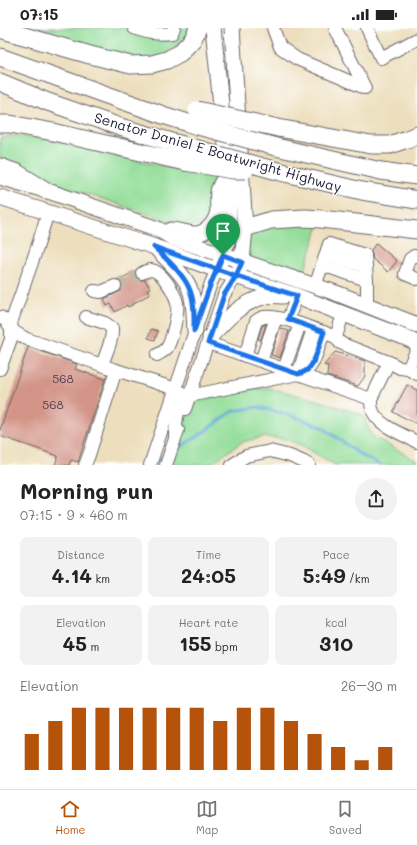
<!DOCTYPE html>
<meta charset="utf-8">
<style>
body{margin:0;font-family:Mali,sans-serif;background:#f2f2f2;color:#222;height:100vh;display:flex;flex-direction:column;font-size:15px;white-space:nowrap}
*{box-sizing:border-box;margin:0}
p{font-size:13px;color:#767676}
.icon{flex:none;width:22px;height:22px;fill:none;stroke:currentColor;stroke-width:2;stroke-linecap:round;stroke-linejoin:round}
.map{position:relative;height:437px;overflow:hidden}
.drawer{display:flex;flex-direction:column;background:#fff;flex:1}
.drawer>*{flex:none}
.pin{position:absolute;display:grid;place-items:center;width:34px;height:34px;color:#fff;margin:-41px -17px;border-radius:50% 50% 50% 0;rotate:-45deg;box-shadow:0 0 4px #0007}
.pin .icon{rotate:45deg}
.round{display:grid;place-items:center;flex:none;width:42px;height:42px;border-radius:21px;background:#f2f2f2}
.headline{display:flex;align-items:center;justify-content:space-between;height:68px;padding:0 20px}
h1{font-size:22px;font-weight:700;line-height:30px}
.metrics{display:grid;grid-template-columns:repeat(3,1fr);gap:6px;height:68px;padding:4px 20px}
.metrics div{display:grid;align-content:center;border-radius:8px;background:#f2f2f2;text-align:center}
.metrics b{font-size:20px;font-weight:700}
.metrics small{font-size:11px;font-weight:400}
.metrics p{font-size:11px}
.chart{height:112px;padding:8px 20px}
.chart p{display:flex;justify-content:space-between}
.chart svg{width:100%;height:72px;margin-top:4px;stroke:#b45309;stroke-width:6}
.status{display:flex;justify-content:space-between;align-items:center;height:28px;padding:0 20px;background:#fff;direction:ltr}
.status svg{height:11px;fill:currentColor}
.tabs{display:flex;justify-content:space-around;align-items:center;height:56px;border-top:1px solid #e0e0e0;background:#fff;font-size:11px;color:#767676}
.tabs a{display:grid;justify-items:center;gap:2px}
.tabs .selected{color:#b45309}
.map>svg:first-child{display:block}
.green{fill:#93dd98;stroke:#5a806a}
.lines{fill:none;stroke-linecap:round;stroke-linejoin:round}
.stream{stroke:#5ba6d3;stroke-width:3}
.building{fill:#d39487}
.minor-tunnel{stroke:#c4b9a3;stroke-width:12;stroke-dasharray:12 6;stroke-linecap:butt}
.minor-casing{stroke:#696468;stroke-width:14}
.major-casing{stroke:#696468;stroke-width:17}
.highway-casing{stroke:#696468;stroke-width:19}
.minor{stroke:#fff;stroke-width:12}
.major{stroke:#fff;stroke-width:15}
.highway{stroke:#fff;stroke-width:17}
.highway-bridge-casing{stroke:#696468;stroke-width:19;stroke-linecap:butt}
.highway-bridge{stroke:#fff;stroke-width:17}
.route-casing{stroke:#fff;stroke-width:8}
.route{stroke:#1a73e8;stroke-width:5}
.labels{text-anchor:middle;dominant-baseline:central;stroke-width:3;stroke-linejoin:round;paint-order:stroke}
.number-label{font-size:12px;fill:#4e3e4e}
.street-label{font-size:14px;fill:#22223b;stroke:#fff}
</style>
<div class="status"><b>07:15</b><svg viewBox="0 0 49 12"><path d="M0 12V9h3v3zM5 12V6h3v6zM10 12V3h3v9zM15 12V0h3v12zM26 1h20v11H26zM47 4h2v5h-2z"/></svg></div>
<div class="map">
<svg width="417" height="437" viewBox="0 0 417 437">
<rect width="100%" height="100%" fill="#fff"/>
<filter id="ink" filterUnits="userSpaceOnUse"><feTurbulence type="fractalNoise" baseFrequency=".025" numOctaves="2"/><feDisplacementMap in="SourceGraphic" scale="8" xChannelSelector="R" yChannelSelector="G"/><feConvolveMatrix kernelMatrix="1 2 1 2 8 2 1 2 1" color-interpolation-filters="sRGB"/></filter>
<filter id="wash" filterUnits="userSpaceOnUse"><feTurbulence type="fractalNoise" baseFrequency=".012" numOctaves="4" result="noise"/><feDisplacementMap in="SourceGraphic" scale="16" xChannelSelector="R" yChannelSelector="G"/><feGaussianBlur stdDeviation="0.9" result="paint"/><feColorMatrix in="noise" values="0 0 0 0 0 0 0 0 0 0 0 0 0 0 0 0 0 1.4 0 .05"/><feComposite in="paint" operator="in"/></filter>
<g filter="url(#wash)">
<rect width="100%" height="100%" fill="#eddfbd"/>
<g class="green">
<polygon points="0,0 198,0 152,36"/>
<path d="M9,108H21L47,111L167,139L197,143L213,146C212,171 217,204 181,197L44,152L0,133V111Z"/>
<polygon points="321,191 301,254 242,234 245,200"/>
<polygon points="269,360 314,371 363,387 372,408 417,433 417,437 335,437 303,418 286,411 263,409 242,414 209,437 166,437 187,375 244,361"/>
</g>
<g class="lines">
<g class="stream">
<polyline points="175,422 198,408 233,383 258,379 290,387 322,399 362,428 380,437"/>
<polyline points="155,434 165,428"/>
</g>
</g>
<g id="blocks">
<g class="building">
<polygon points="376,215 397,233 388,244 373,231 372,226 371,222"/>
<polygon points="135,243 135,248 138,251 141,252 145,252 150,260 147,262 150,266 134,275 134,276 128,279 127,277 115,284 111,276 107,278 104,271 121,263 122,259 122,255 119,252"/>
<polygon points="266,296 261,312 258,311 262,298"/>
<polygon points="280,300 289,303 280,330 271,327"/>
<polygon points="151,301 158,303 155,312 148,310"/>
<polygon points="28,319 77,336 75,341 105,351 78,434 71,432 69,437 55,437 58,428 0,408 0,402"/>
<polygon points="335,324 365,333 365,348 358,358 327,348 328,338 324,337"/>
<polygon points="407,357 417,362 417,396 393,384"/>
</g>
</g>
</g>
<g filter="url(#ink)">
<use href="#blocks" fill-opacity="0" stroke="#696468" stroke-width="1"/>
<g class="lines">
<polyline class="minor-tunnel" points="115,258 142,245"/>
<g class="minor-casing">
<g id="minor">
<path d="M134,0C148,5 157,7 172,5L174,0"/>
<polyline points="273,0 280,19 297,31 365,60 335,0"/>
<polyline points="367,0 381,30 417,11"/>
<polyline points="326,226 366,239"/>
<polyline points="417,228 414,228 410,231 405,246 417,251"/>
<polyline points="322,237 367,252 367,277"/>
<path d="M142,245C144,244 148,242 151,242C162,243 175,265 177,275C179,283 172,312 167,320C165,323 160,325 157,327"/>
<polyline points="315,259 329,216 365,227 367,252"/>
<polyline points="94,263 101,264 115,258"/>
<polyline points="343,286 336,309 340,315 389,334 400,340 408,341 417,346"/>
<path d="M0,289C9,293 8,298 15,304C18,306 23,309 27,311L116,342L176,361L180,363L182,368C178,382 175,395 175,409"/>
<path d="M86,289L105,295L112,300C113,312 106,325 102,337"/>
<polyline points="288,291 297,268"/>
<path d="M208,315L371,371C371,374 371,378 372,381C376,397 404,407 417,414"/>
<path d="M245,328L256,293C258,291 261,290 264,289C280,286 319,303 336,309"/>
<polyline points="261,333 276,290"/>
<polyline points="0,341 11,311 11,299 12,292 37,220 48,184"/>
<polyline points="284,341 300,296"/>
<polyline points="408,341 417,321"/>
<polyline points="298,346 313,301"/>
<path d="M189,368L298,346C302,345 307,343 309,340C316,333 320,314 324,304"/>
<polyline points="371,371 389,334"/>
<polyline points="185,381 224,267 236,248"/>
<polyline points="85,437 89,427 116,342"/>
<polyline points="150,437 211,255 217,242"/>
<polyline points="166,437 178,402"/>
<polyline points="232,437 246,428 270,423 290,428 304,434 309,437"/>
</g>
</g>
<g class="major-casing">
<g id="major">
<polyline points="213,0 228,143 229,194 228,204 227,215 219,237"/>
<polyline points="232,0 245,200 242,234 239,242"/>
<polyline points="0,149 45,162 158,201 173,210 336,265 417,297"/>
<polyline points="0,169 155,219 217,242 297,268 401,308 417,315"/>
<path d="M171,202C180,202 187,206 196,206C207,205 216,194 218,183C218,176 217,170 218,164C219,157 225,150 228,144"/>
<path d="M157,221C167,232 183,245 189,259C195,273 194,289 195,303"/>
<path d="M210,309C228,290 242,273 268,268C273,267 279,268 284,268"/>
</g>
</g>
<g class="highway-casing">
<g id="highway">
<polyline points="0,1 90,27 131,37 152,36 167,32 180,25 193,11 198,0"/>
<polyline points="0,29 163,87 198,98"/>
<polyline points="0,54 48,74 120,99 186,118"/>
<polyline points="0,96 10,96 53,104 185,134"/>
<polyline points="278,100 371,117 390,117 407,111 417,107"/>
<polyline points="276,119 381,143 417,148"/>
<polyline points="0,139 17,145 45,162"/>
<polyline points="281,144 362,163 417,172"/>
<polyline points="245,200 271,192 305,190 321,191 417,202"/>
</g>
</g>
<use href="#minor" class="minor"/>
<use href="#major" class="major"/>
<use href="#highway" class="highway"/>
<g class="highway-bridge-casing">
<g id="highway-bridge">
<polyline points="197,82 278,100"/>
<polyline points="198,98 276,119"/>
<polyline points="186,118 281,144"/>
<polyline points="185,134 233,142 245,142"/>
</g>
</g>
<use href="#highway-bridge" class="highway-bridge"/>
</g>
</g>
<g class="lines" filter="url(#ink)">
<g class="route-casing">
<path id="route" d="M223,227L211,255L194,303C194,289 195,273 189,260C183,245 165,230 154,219C202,236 249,253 297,268L288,291L324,304C320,314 316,333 309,340C307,343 302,345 298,346L208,315L224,267L236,248L242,234L223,227"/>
</g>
<use href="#route" class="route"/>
</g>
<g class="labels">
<g class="number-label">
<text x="63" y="350">568</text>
<text x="53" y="376">568</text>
</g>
<g class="street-label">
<text transform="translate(218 124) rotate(16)">Senator Daniel E Boatwright Highway</text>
</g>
</g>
</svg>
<div class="pin" style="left:223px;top:227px;background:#1e9e55"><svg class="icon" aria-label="arrive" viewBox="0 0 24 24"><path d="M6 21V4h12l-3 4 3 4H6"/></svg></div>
</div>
<section class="drawer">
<div class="headline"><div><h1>Morning run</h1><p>07:15 · 9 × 460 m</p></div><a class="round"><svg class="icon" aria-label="share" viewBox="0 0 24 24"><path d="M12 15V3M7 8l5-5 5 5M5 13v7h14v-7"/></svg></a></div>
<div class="metrics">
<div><p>Distance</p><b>4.14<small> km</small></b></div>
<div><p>Time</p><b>24:05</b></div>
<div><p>Pace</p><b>5:49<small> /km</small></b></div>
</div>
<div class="metrics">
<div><p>Elevation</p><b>45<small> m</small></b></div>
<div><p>Heart rate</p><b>155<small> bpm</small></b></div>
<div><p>kcal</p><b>310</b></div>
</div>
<div class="chart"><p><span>Elevation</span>26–30 m</p>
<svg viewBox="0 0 160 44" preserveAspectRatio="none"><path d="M5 44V22M15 44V14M25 44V6M35 44V6M45 44V6M55 44V6M65 44V6M75 44V6M85 44V14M95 44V6M105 44V6M115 44V14M125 44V22M135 44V30M145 44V38M155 44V30"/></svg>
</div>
</section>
<nav class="tabs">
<a class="selected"><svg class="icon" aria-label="home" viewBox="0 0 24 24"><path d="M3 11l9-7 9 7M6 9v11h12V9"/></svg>Home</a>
<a><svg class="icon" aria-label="map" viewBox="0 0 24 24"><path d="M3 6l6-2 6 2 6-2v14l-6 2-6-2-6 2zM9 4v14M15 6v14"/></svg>Map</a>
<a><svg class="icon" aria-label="saved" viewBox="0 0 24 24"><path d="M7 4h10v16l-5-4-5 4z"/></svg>Saved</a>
</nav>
